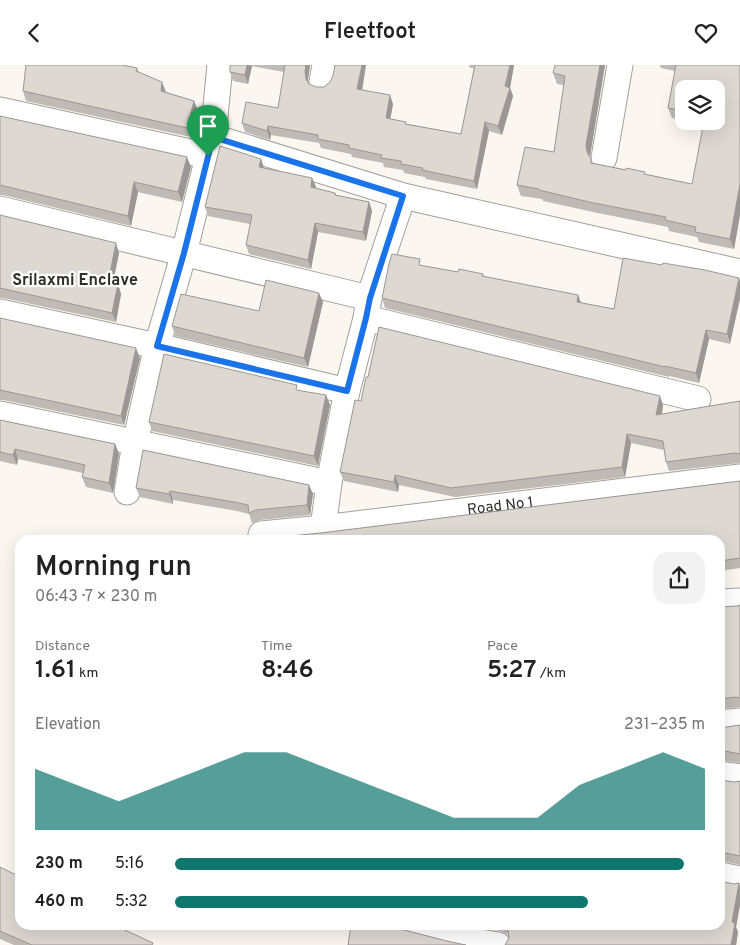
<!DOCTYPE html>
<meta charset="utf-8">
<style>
body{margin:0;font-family:Overpass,sans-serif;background:#f2f2f2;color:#222;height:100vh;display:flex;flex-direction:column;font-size:19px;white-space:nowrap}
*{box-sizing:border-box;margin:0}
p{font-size:16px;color:#767676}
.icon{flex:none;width:28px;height:28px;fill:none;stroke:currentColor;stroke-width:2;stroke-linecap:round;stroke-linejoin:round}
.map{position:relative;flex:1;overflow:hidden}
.side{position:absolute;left:15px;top:470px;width:710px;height:395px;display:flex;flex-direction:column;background:#fff;border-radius:15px;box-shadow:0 5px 20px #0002}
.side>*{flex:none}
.fabs{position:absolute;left:675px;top:15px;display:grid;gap:10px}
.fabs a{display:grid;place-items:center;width:50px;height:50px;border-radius:10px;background:#fff;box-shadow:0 5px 20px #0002;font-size:25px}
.pin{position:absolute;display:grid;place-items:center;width:42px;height:42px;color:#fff;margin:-51px -21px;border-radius:50% 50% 50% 0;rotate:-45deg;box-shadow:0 0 5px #0007}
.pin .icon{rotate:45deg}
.round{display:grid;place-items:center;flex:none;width:52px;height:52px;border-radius:15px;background:#f2f2f2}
.summary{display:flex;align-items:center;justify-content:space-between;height:85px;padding:0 20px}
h1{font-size:28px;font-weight:600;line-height:38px}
.metrics{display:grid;grid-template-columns:repeat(3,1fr);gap:8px;height:85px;padding:5px 20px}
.metrics div{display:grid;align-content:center}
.metrics b{font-size:25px;font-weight:600}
.metrics small{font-size:14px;font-weight:400}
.metrics p{font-size:14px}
.chart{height:140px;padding:10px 20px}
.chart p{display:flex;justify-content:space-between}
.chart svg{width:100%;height:90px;margin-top:5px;fill:#0f766e;opacity:.7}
ul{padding:0 20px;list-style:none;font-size:16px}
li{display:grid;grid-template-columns:80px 60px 1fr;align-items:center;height:38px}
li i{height:12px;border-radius:6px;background:#0f766e}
header{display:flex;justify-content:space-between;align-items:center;height:65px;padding:0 20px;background:#fff;font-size:22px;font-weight:600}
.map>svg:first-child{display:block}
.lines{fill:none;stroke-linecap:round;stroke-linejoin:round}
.minor-casing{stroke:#a5a09b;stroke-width:27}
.minor{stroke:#fff;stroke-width:25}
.wall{fill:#bfbab5}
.shaded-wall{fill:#9b9794}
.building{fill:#ded8d3;stroke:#9b9794}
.route-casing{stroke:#fff;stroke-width:10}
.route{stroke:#1a73e8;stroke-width:6}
.labels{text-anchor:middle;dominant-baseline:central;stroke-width:4.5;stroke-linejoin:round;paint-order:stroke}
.street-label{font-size:15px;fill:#302d2c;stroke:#fff}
.neighbourhood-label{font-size:16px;font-weight:bold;fill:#312d29;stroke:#fff}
</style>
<header><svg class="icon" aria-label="back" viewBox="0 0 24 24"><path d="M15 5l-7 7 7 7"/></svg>Fleetfoot<svg class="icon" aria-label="heart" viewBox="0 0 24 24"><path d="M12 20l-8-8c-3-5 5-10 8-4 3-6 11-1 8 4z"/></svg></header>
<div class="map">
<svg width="740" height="880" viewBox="0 0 740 880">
<rect width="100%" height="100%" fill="#fcf6f0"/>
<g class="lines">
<g class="minor-casing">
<g id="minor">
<polyline points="322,17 325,0"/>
<polyline points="0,45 208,91"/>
<polyline points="213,72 403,131 369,233 366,253 347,326 329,418 323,463"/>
<polyline points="604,93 620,0"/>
<polyline points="403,131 740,207"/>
<polyline points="0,144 369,233"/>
<polyline points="0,247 157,281 347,326"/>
<polyline points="366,253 698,334"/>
<polyline points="0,349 329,418"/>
<polyline points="127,427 135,378 157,281 184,188 213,72 220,0"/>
<path id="s1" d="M261,469L323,463L740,412"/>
<polyline points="720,537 740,536"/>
<polyline points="720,658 740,656"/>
<polyline points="720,709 740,712"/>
<polyline points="720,810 740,814"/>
<polyline points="407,860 458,873 498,880"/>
</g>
</g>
<use href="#minor" class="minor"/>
</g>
<g class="wall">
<polygon points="230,0 310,0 308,14 308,17 309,19 316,22 362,25 393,39 390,54 407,59 461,69 474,3 470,3 469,0 514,0 510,23 513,31 502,70 489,66 477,124 426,114 425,112 404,108 403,105 384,102 383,98 352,92 351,89 321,83 319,78 271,70 270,75 245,67 242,58 278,43 284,7 252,1 248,19 233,16 230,7"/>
<polygon points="605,0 590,91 593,98 692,119 704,59 690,56 716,56 684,24 684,55 672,53 668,43 675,6 661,3 660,0 740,0 740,150 734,184 699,177 697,172 669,166 668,162 593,147 543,136 542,134 521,131 517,120 554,87 564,20 557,19 553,8"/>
<polygon points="137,3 139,7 166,27 194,36 198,46 191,72 26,36 23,26"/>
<polygon points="0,51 191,102 182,137 138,127 131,161 3,130 0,130"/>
<polygon points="261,94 264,103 312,113 316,122 316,123 335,128 336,130 369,137 372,146 366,176 318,167 311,204 249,189 246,180 250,159 208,151 205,142"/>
<polygon points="0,150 119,188 113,219 118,219 121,229 116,257 3,233 0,233"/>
<polygon points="662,200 705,205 730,279 709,274 699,318 669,311 669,312 385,243 382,233 423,201 458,207 483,209 484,211 581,238 614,244"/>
<polygon points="323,237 308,302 175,271 172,261 259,246"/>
<polygon points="0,253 140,293 124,360 3,335 0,335"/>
<polygon points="326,330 330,340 318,401 152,366 149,357"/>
<polygon points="361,336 663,340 662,349 740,336 740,398 669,406 666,397 664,385 631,378 625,412 455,432 399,420 398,427 344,416 340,407"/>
<polygon points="0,355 115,379 119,389 113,428 86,422 82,412 83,408 18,394 17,400 0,396"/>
<polygon points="740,416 740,503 720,506 720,475 250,475 252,473 259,474 321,468"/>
<polygon points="136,423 313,429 310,450 260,455 252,458 249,449 237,446 173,435 173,439 140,432"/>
<polygon points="740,540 740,642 720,644 720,542 737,541"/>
<polygon points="740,660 740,698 720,695 720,663"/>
<polygon points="720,715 734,717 740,716 740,800 723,796 720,796"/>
<polygon points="0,802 20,860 154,880 14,880 0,874"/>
<polygon points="739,818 740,822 740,840 736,862 738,867 736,880 505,880 509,873 508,869 500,866 467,860 720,860 734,819"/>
</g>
<g class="shaded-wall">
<polygon points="247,0 252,1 248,19 245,10"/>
<polygon points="306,0 310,0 308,14 309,22 306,14 305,6"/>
<polygon points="362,0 366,0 361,33 357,24"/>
<polygon points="510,0 514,0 510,23 513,31 502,70 498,61"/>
<polygon points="600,0 605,0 590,91 590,98 587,87 586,80"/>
<polygon points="162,17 166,27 161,26"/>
<polygon points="390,30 393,39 389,61 386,53"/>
<polygon points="194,36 198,46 191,72 187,63"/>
<polygon points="485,57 489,66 477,124 474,116"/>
<polygon points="268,61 271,70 270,75 267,66"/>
<polygon points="187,92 191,102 182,137 178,127"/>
<polygon points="261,94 264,103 259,102"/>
<polygon points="312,113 316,122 314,131 311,122"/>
<polygon points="134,117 138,127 131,161 128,151"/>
<polygon points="740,119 740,150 734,184 730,174"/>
<polygon points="369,137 372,146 366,176 363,167"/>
<polygon points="315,158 318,167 311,204 308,195"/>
<polygon points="116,178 119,188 111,227 108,218"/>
<polygon points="739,213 740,216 740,234 730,279 727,269"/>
<polygon points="118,219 121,229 116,257 112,248"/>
<polygon points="319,228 323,237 308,302 304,293"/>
<polygon points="578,230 582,240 577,237"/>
<polygon points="706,265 709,274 699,318 696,308"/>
<polygon points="136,283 140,293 124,360 121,351"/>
<polygon points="326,330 330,340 318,401 314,391"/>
<polygon points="660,331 663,340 660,360 656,350"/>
<polygon points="627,369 631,378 625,412 622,402"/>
<polygon points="115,379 119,389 113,428 109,418"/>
<polygon points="15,384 18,394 17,400 13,390"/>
<polygon points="395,410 399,420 398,427 394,417"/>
<polygon points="309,420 313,429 310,450 307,440"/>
<polygon points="170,426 173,435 173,439 169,429"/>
<polygon points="739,818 740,822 740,840 736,862 738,867 736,880 731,880 732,857"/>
</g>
<g class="building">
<polygon points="26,0 122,0 137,3 136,6 162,17 161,26 194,36 187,63 23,26"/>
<polygon points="230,0 247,0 245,10 230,7"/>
<polygon points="285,0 306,0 305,6 306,14 309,19 316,22 324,22 330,17 333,11 335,0 362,0 357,24 390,30 386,53 406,57 405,59 461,69 475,0 510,0 505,21 510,23 498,61 485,57 474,116 422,105 423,103 401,99 401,96 381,93 382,90 349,83 349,80 318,74 318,70 268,61 267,66 242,58 246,37 278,43"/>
<polygon points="555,0 600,0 586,80 587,87 591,94 591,98 626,105 626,103 645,107 644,109 692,119 704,56 716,56 716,24 684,24 684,46 668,43 676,0 740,0 740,119 730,174 695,167 696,162 665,155 666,152 589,137 539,125 539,124 517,120 525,82 554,87 565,11 553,8"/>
<polygon points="0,51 187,92 178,127 134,117 128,151 0,120"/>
<polygon points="220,81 261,94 259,102 312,113 311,122 335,128 335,130 369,137 363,167 315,158 308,195 246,180 252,150 205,142"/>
<polygon points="0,150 116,178 108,218 118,219 112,248 0,223"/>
<polygon points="392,189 420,194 419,200 458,207 459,204 483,209 482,211 578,230 577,237 614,244 623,193 662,200 663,198 705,205 739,213 727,269 706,265 696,308 665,301 665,302 382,233 389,199"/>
<polygon points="266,215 319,228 304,293 172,261 181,229 259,246"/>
<polygon points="0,253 136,283 121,351 0,325"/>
<polygon points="379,262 660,331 656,350 740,336 740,389 735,388 666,397 663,376 627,369 622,402 451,423 395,410 394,417 340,407 355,335 361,336 366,312 368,312"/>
<polygon points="164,289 297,320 296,325 326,330 314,391 149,357"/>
<polygon points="0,355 115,379 109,418 82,412 85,400 15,384 13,390 0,387"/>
<polygon points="143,385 309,420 307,440 256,445 249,448 248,440 234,437 170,426 169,429 136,423"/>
<polygon points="740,416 740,493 720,496 720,475 250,475 250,471 252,473 259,474 321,468"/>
<polygon points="740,540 740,633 736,632 720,634 720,542 737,541"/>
<polygon points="740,660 740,689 720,685 720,663"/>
<polygon points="720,715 734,717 740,716 740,791 720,787"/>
<polygon points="0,802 20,812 20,860 114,860 153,878 152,880 32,880 0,866"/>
<polygon points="720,816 734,819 739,818 732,857 735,858 731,880 505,880 509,873 508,866 504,860 720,860"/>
<polygon points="351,860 393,860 400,864 451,877 466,880 348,880"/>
</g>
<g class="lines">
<g class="route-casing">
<polygon id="route" points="213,72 403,131 370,233 366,253 347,326 157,281 184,188"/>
</g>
<use href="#route" class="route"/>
</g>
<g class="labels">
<g class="street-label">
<text stroke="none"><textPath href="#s1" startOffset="241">Road No 1</textPath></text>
</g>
<g class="neighbourhood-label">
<text x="75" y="216">Srilaxmi Enclave</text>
</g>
</g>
</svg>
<div class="fabs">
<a><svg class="icon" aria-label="layers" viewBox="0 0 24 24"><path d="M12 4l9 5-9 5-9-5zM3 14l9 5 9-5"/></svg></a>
</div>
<div class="pin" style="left:208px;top:91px;background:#1e9e55"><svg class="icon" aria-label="arrive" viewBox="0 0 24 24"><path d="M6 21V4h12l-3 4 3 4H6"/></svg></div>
<section class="side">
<div class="summary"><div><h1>Morning run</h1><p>06:43 · 7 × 230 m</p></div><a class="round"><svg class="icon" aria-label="share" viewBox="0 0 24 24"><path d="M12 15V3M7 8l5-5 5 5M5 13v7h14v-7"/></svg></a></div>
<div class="metrics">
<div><p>Distance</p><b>1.61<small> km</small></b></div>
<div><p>Time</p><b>8:46</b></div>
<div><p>Pace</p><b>5:27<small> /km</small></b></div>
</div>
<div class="chart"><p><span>Elevation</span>231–235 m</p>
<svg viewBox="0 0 160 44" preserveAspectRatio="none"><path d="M0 44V14L10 22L20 30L30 22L40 14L50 6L60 6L70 14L80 22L90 30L100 38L110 38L120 38L130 22L140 14L150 6L160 14V44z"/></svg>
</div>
<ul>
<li><b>230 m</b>5:16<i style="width:96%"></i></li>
<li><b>460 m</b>5:32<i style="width:78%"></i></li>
</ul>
</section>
</div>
